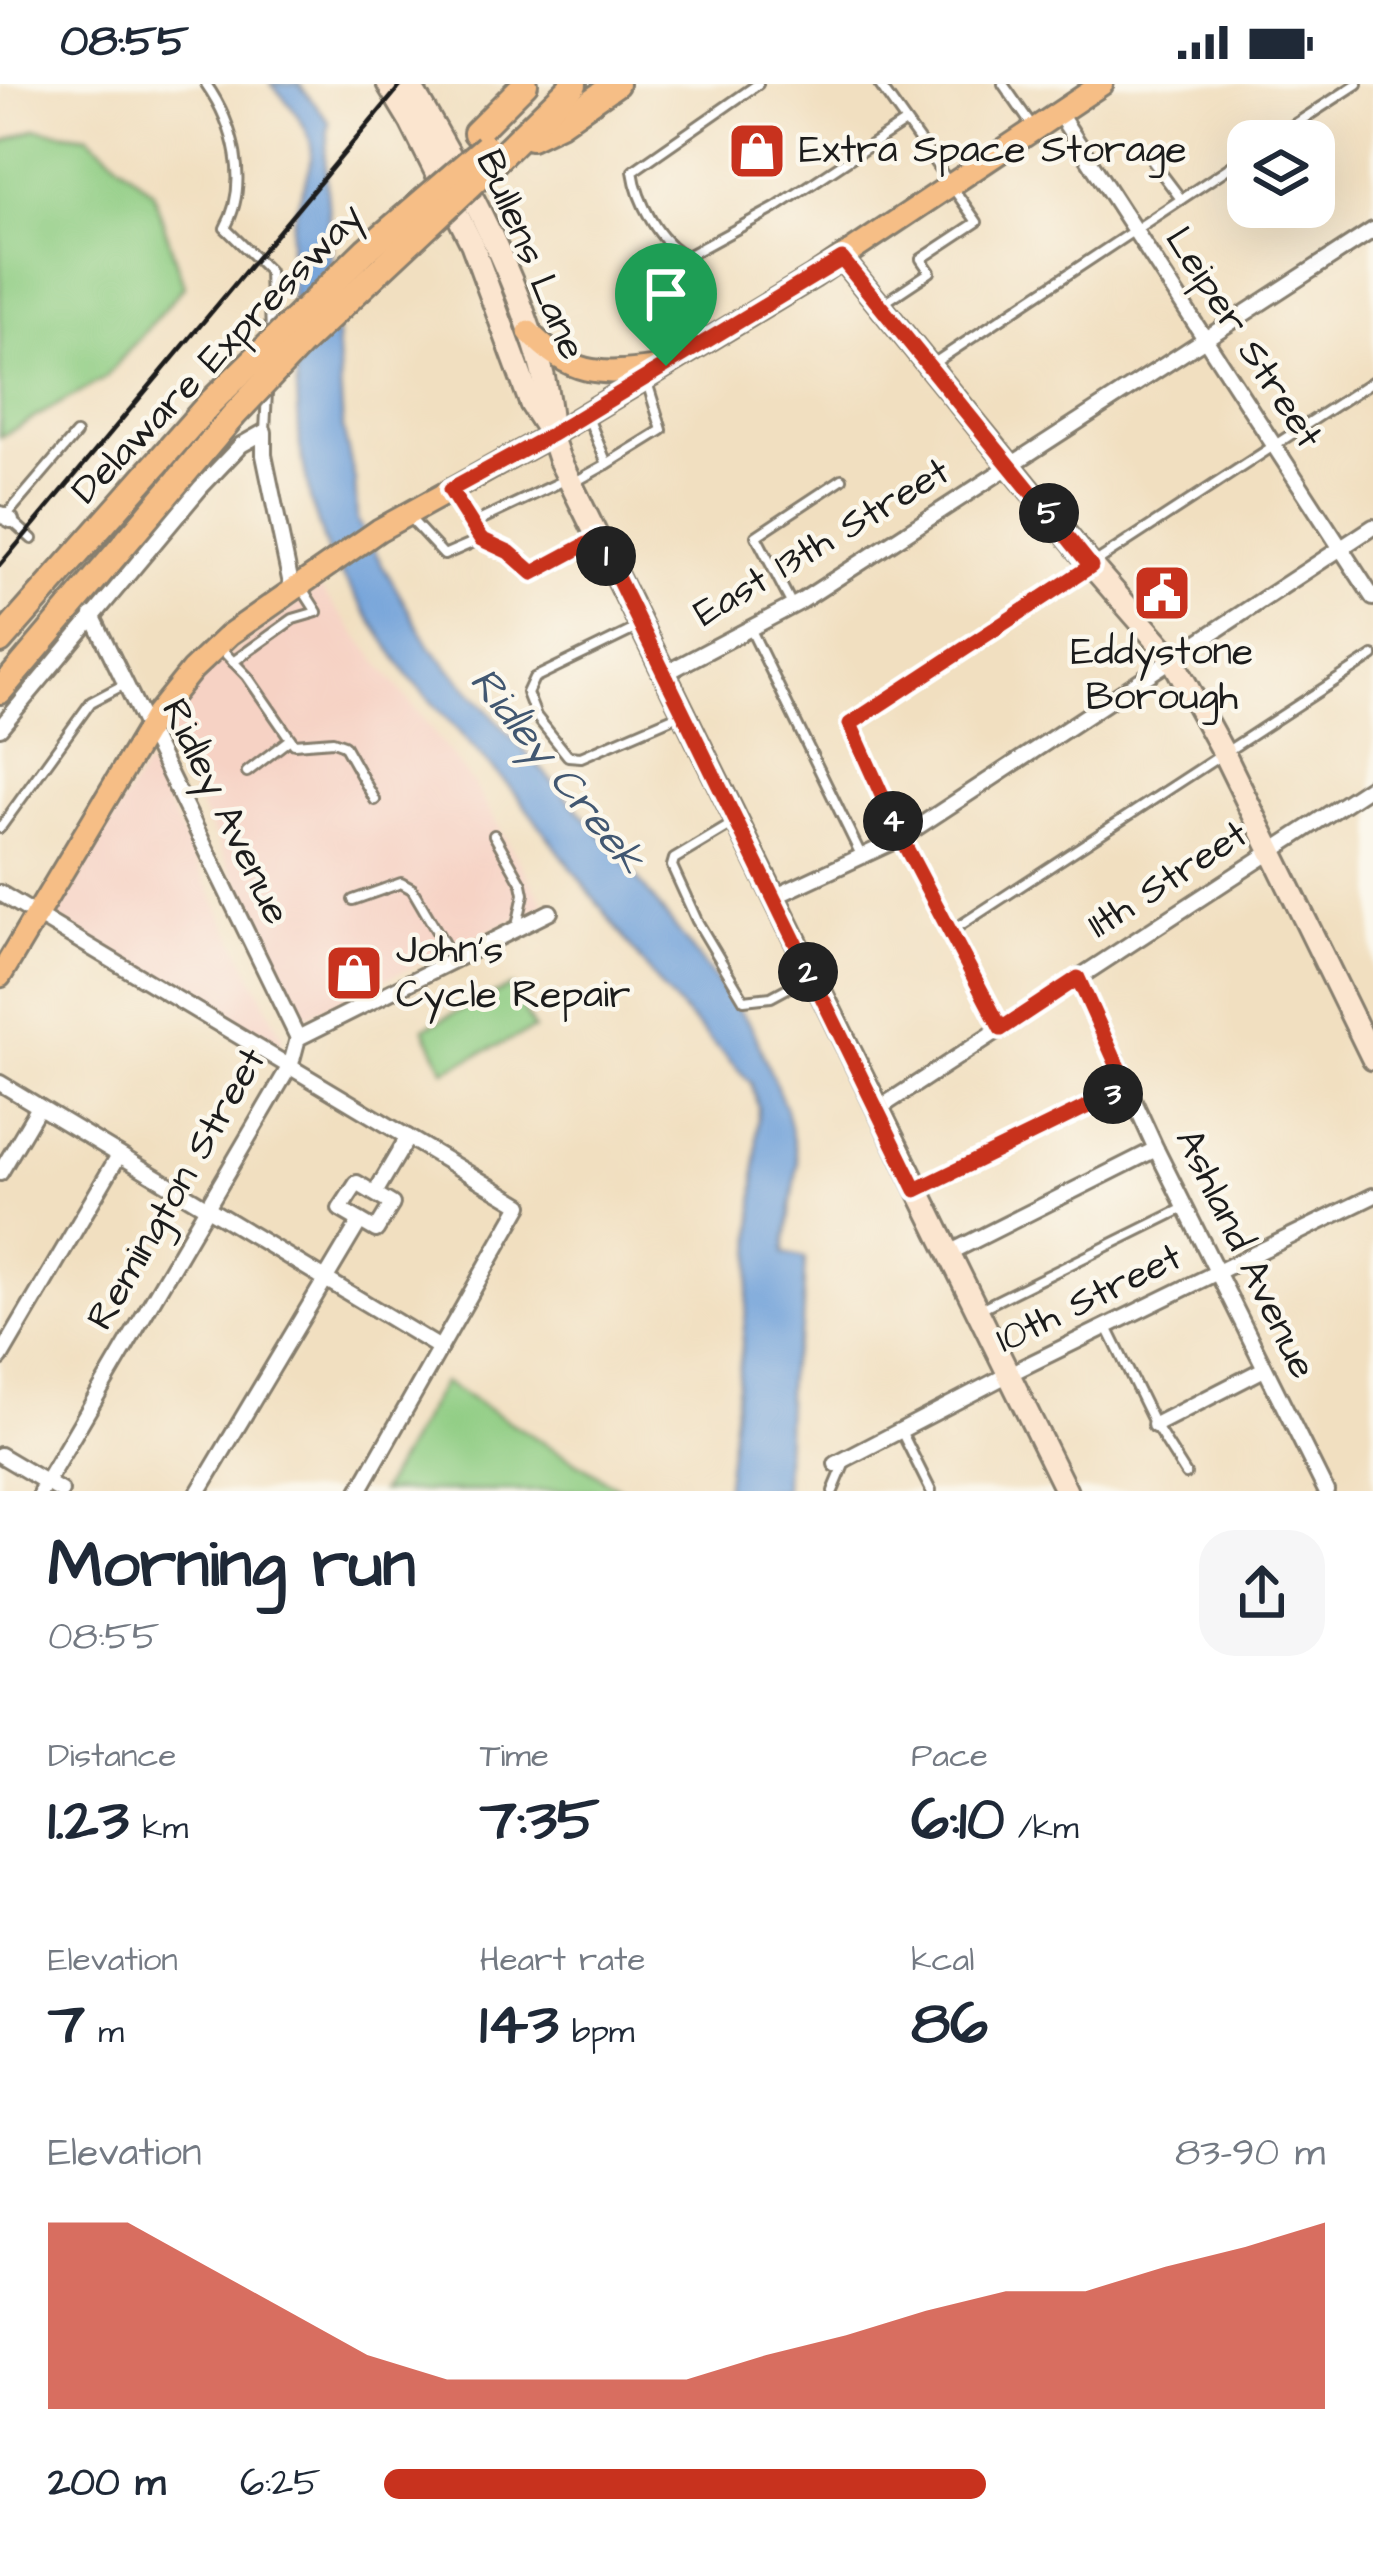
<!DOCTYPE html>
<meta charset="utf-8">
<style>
body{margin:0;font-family:"Architects Daughter",sans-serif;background:#f6f6f7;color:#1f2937;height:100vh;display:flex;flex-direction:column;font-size:45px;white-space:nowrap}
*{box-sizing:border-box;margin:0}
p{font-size:39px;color:#747a83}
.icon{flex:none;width:66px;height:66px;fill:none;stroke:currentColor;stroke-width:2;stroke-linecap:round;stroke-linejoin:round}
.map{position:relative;height:1407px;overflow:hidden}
.sheet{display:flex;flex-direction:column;background:#fff;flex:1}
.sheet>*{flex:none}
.buttons{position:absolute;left:1227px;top:36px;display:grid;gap:24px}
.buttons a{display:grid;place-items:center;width:108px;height:108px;border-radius:24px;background:#fff;box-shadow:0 12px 48px #0002;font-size:60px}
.pin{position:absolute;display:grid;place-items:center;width:102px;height:102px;color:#fff;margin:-123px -51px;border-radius:50% 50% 50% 0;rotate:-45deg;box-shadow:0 0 12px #0007}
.pin .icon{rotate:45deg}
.km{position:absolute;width:60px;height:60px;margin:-30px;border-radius:50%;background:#222;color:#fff;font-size:33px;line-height:60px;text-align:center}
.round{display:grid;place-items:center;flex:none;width:126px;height:126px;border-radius:36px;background:#f6f6f7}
.overview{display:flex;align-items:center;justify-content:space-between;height:204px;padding:0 48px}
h1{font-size:66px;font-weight:800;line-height:90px}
.stats{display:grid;grid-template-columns:repeat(3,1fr);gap:18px;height:204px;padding:12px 48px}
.stats div{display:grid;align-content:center}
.stats b{font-size:60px;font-weight:800}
.stats small{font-size:33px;font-weight:400}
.stats p{font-size:33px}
.chart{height:336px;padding:24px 48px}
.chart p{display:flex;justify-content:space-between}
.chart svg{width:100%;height:216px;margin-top:12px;fill:#c8321e;opacity:.7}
ul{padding:0 48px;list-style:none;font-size:39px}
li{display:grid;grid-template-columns:192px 144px 1fr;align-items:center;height:90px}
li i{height:30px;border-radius:15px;background:#c8321e}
.status{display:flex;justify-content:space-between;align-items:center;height:84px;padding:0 60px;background:#fff;direction:ltr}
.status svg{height:33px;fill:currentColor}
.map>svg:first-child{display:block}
.built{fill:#f6d2c4}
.green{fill:#8ecc82;stroke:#55744f;stroke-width:3}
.water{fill:#6fa0d9;stroke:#465e7a;stroke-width:3}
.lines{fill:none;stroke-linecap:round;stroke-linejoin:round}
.lane-casing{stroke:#867e6e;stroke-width:14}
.street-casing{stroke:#867e6e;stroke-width:20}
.secondary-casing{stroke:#867e6e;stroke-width:27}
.primary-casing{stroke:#867e6e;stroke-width:27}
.highway-casing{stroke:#867e6e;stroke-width:30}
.lane{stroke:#fff;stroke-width:8}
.street{stroke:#fff;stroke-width:14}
.secondary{stroke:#fbe5cf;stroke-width:21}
.primary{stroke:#f6be86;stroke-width:21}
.highway{stroke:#f6be86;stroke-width:24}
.rail{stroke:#1c1c1c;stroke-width:4.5}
.highway-bridge-casing{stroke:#867e6e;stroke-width:30;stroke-linecap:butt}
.highway-bridge{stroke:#f6be86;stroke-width:24}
.route-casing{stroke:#fff;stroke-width:24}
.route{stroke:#c8321e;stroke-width:15}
.labels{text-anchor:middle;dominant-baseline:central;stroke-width:9;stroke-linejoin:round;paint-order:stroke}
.poi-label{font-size:39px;fill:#1c1c1c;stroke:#fbf7ec;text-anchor:start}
.street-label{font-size:39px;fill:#1c1c1c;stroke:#fbf7ec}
.water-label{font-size:42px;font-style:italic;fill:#415771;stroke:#fbf7ec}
</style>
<div class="status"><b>08:55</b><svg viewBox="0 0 49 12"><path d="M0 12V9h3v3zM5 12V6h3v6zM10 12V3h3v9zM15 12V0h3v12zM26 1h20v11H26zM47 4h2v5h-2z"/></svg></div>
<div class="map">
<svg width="1373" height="1407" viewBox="0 0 1373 1407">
<rect width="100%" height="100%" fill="#fbf7ec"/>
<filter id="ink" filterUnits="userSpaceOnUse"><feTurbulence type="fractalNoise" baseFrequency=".00833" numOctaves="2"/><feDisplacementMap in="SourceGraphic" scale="24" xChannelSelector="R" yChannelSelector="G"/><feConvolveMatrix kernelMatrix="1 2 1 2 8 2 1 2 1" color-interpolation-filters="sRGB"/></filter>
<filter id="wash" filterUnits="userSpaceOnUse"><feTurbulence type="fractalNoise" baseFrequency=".004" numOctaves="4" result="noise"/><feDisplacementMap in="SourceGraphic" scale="48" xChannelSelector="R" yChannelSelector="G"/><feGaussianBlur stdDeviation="2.7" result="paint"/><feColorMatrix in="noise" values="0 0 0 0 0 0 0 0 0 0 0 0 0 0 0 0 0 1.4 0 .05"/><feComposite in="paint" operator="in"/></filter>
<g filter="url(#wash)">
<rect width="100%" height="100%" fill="#f1dfc0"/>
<g class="built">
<polygon points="319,503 473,699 545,821 303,934 163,647 198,595"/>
<polygon points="147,679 282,953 280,962 274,965 53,832"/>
</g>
<g class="green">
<polygon points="35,45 88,52 153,108 184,202 105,294 0,353 0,59"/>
<polygon points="511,902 534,945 444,986 424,944"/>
<polygon points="443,1298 624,1407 381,1407"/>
</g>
<path class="water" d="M271,0H299L329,38L325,73L343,345L355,397L357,437L430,563L620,772L751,942L786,1025L798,1079L784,1169L805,1174L802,1244L788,1287L784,1407H726V1400L752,1175L758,1023L751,999L663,906L516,710L409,593L329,472L311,418L300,362L290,171C290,83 350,81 271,0Z"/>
</g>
<g filter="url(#ink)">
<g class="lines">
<g class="lane-casing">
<g id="lane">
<path d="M206,0C234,40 250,100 225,144L269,187L271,251"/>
<path d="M758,0L633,87C637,116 659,160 687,172L775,124L904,39"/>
<polyline points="879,0 977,138 921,175 930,188 882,220"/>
<polyline points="1003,0 1033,43"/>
<polyline points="1269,57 1357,0"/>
<polyline points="1153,78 1181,115"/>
<polyline points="931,281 1248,71"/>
<polyline points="587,331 607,380 662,346 646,295"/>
<polyline points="265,347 267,308"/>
<polyline points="573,399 607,380"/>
<polyline points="452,409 481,455 509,468 533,489 596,455"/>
<polyline points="407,431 444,471 481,455"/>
<polyline points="6,432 76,350"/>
<polyline points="12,437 32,455"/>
<polyline points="472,440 567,395"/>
<polyline points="792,521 756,452 842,395"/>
<polyline points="639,543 534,594 527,609 536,632 568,672 581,673 683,629"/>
<polyline points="750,544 861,771"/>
<polyline points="218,562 247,592 294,660 333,657 344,661 375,716"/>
<polyline points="233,578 293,535 317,528 303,506"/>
<polyline points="247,688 290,655"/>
<polyline points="734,739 674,775 672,782 697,837 744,916 771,913 810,892"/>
<polyline points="0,744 91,618 125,600"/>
<polyline points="494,751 522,800 524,810 517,842"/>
<polyline points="353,816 401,799 412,805 453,875"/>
<polyline points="950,848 1373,572"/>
<polyline points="1000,944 852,651 852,637 1373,297"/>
<polyline points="923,1103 1127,1003"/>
<polyline points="982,1224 1184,1124"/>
<polyline points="1107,1243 1155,1341 1186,1390"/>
<polyline points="901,1347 931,1407"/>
<polyline points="833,1407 846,1376"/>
</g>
</g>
<g class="street-casing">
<g id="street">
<polyline points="1058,28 1373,514"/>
<polyline points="0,430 11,436"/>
<polyline points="92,531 298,954"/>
<polyline points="664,590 800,518 1373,146"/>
<polyline points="0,644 201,403 241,361 264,348 264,371 292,505"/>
<polyline points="0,809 521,1121 359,1407"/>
<polyline points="772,814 901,754 1373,443"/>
<polyline points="1078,894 1156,1065 1326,1407"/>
<polyline points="0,999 440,1264"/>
<polyline points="878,1025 1373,701"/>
<polyline points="0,1089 39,1023"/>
<polygon points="357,1099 392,1120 376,1146 340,1125"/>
<polyline points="375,1109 408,1053"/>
<polyline points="947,1170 1156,1065"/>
<polyline points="0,1274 119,1071"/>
<polyline points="1155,1341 1264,1285"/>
<polyline points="0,1371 61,1407"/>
<polyline points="836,1380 1007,1291 1373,1112"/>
<polyline points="41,1407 291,980 298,954 550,828"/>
<polyline points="199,1407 360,1137"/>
</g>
</g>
<g class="secondary-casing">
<g id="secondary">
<polyline points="388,0 411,38 472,160 531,320 551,351 559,375 1066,1407"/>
<path d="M409,0C462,88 550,248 551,350"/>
<polyline points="842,175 1091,481 1171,573 1224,670 1373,975"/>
</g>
</g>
<g class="primary-casing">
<g id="primary">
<path d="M529,248C570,291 598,292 654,284"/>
<polyline points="0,892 156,631 192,586 230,550 379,446 551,351 813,193 1102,0"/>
</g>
</g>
<g class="highway-casing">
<g id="highway">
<polyline points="476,49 525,0"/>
<polyline points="531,53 560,39 616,0"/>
<polyline points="478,94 574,0"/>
<polyline points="0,557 210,319"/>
<polyline points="0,607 232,333"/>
</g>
</g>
<use href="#lane" class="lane"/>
<use href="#street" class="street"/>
<use href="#secondary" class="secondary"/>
<use href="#primary" class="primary"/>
<use href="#highway" class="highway"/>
<polyline class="rail" points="0,481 402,0"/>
<g class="highway-bridge-casing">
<g id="highway-bridge">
<polyline points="210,319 366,166 486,63"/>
<polyline points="232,333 300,261 478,94"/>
</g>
</g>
<use href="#highway-bridge" class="highway-bridge"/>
</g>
</g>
<g class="lines" filter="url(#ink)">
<g class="route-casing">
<polygon id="route" points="842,175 1091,482 850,640 901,754 1001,945 1078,894 1127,1003 916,1106 598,454 533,489 509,468 481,455 450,406 551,351"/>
</g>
<use href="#route" class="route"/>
</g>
<defs>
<g id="shop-square" transform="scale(3)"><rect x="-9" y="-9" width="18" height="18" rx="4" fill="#c8321e" stroke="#fbf7ec"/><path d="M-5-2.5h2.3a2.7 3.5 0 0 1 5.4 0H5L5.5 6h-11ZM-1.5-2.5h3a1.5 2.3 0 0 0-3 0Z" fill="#fff"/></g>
<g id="civic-square" transform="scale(3)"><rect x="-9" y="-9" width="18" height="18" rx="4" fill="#c8321e" stroke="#fbf7ec"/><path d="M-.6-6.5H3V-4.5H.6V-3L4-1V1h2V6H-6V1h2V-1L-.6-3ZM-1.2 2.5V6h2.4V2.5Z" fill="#fff"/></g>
</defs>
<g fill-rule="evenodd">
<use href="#shop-square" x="757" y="67"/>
<use href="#civic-square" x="1162" y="509"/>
<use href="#shop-square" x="354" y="889"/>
</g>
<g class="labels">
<g class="poi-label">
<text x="799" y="67">Extra Space Storage</text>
<text x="1162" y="569" text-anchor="middle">Eddystone<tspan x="1162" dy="45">Borough</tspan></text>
<text x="396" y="867">John's<tspan x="396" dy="45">Cycle Repair</tspan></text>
</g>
<g class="street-label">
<text transform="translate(530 171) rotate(67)">Bullens Lane</text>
<text transform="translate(1243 254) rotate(57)">Leiper Street</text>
<text transform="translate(218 270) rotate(-46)">Delaware Expressway</text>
<text transform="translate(822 459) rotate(-31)">East 13th Street</text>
<text transform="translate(225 728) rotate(64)">Ridley Avenue</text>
<text transform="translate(1168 796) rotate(-33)">11th Street</text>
<text transform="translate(177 1105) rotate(-60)">Remington Street</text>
<text transform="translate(1245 1170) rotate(64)">Ashland Avenue</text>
<text transform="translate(1089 1215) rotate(-26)">10th Street</text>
</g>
<g class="water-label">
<text transform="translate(557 687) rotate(51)">Ridley Creek</text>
</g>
</g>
</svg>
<div class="buttons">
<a><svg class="icon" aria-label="layers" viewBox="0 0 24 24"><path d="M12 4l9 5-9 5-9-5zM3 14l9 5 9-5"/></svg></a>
</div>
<div class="pin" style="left:666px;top:282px;background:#1e9e55"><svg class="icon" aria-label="arrive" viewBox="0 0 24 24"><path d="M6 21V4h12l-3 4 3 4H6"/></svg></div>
<b class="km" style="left:606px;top:472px">1</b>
<b class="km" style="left:808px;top:888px">2</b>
<b class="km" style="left:1113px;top:1010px">3</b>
<b class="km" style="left:893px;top:737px">4</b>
<b class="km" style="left:1049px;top:429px">5</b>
</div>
<section class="sheet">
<div class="overview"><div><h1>Morning run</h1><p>08:55</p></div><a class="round"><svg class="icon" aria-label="share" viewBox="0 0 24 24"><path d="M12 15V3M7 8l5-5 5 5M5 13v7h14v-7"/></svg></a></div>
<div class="stats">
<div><p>Distance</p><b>1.23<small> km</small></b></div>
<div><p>Time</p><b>7:35</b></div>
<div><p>Pace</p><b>6:10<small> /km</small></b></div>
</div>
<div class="stats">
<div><p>Elevation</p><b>7<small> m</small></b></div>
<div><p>Heart rate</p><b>143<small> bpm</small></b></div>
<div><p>kcal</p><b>86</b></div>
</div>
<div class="chart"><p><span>Elevation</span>83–90 m</p>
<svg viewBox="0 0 160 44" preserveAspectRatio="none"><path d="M0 44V6L10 6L20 15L30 24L40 33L50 38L60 38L70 38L80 38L90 33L100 29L110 24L120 20L130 20L140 15L150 11L160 6V44z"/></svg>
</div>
<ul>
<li><b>200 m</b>6:25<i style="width:64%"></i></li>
</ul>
</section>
